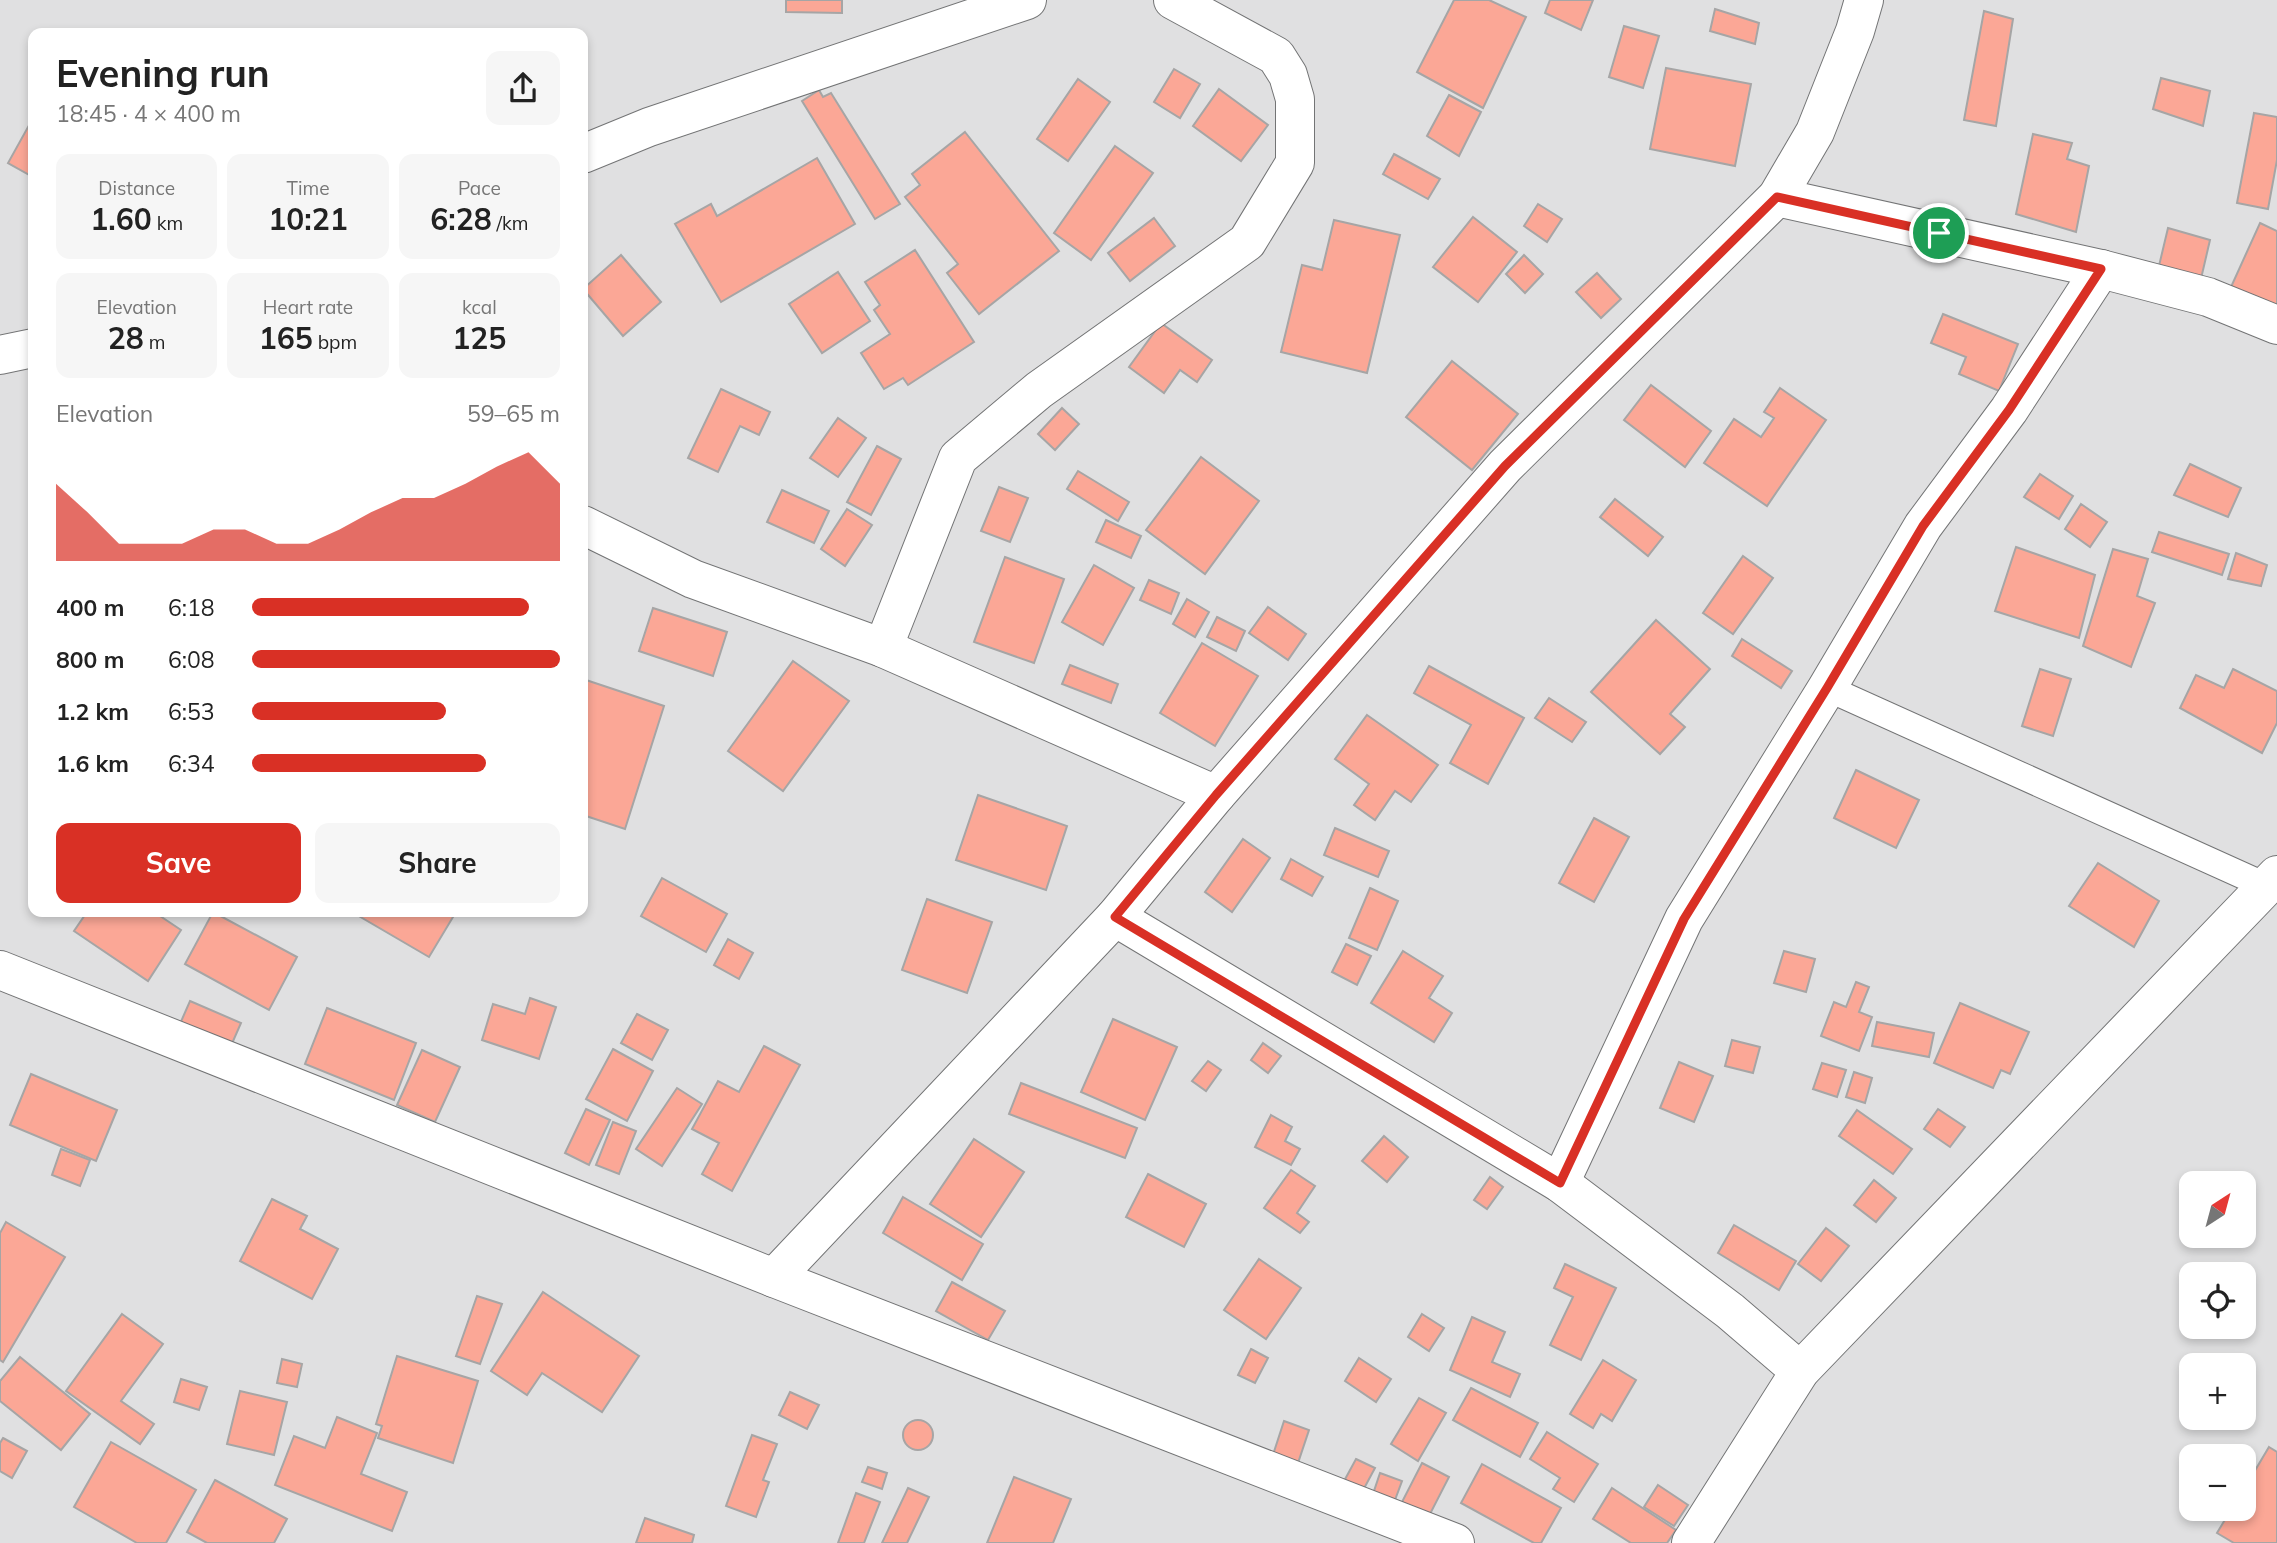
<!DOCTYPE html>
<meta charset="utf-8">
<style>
body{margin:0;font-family:Mulish,sans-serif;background:#f6f6f6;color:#222;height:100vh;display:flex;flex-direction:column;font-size:26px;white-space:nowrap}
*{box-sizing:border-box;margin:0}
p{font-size:23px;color:#767676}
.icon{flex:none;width:38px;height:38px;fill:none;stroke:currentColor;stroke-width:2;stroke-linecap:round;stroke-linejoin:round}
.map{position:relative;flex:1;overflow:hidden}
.details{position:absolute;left:28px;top:28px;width:560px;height:889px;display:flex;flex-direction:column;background:#fff;border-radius:14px;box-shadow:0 4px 10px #0003}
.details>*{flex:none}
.needle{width:46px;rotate:36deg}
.tools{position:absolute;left:2179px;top:1171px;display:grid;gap:14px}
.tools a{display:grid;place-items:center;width:77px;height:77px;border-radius:14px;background:#fff;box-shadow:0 4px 10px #0003;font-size:35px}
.pin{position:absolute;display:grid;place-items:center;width:60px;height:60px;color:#fff;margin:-30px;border:4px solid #fff;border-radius:50%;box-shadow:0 2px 7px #0007}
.round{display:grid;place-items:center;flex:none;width:74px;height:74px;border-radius:14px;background:#f6f6f6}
.overview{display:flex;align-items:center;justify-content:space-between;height:119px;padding:0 28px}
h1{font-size:38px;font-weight:700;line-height:52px}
.stats{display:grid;grid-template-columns:repeat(3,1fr);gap:10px;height:119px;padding:7px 28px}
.stats div{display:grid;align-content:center;border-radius:14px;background:#f6f6f6;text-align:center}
.stats b{font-size:30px;font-weight:700}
.stats small{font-size:19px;font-weight:400}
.stats p{font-size:19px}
.chart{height:196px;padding:14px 28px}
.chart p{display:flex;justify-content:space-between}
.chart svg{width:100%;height:126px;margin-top:7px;fill:#d93025;opacity:.7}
.cta{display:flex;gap:14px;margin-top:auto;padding:14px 28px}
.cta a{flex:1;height:80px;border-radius:14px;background:#d93025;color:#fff;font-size:28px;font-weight:700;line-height:80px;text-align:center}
.cta a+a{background:#f6f6f6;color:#222}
ul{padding:0 28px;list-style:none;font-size:23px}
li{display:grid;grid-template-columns:112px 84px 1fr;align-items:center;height:52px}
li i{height:18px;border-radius:9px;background:#d93025}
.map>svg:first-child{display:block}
.building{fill:#fba796;stroke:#a6a5a5;stroke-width:2}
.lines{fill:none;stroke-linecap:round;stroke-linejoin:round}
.service-casing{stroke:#737475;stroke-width:28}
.minor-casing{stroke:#737475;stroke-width:40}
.service{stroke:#fff;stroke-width:26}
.minor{stroke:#fff;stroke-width:38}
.route-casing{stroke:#fff;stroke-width:14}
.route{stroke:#d93025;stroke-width:9}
</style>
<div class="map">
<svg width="2277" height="1543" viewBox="0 0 2277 1543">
<rect width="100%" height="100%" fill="#e0e0e1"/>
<g class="building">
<polygon points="786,0 842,0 842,13 786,12"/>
<polygon points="1454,0 1489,0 1526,17 1483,108 1417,72"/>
<polygon points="1550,0 1593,0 1581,30 1545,13"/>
<polygon points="1715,9 1759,23 1755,44 1710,31"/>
<polygon points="1984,11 2013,19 1996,126 1964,120"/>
<polygon points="1624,26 1659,36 1643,88 1609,77"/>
<polygon points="1666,68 1751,84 1735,166 1650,149"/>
<polygon points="1174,69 1200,84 1180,118 1154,102"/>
<polygon points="2161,78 2210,91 2203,126 2153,109"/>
<polygon points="1078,79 1110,102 1068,161 1037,139"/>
<polygon points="1219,89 1268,125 1241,161 1193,126"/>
<polygon points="819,90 823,97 831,93 900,204 875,219 802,101"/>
<polygon points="1449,95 1481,112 1459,156 1427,136"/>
<polygon points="2254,113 2277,117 2277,160 2268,209 2237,203"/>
<polygon points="33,118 33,177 8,163"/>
<polygon points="965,132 1059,251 979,314 947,273 958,264 905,197 920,185 912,174"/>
<polygon points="2033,134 2072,143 2067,159 2089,166 2076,232 2016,214"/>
<polygon points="1115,146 1153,173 1091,260 1054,233"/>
<polygon points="1394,154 1440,179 1428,199 1383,174"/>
<polygon points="817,158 855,224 721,302 675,224 711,204 717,216"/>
<polygon points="1538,204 1562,219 1547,242 1524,226"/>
<polygon points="1473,217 1517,252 1478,302 1433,267"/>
<polygon points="1154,218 1175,246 1130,281 1108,253"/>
<polygon points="1334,220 1400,235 1367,373 1281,352 1302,265 1322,270"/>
<polygon points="2260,223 2277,231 2277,307 2231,287"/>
<polygon points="2168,228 2210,240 2200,283 2158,270"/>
<polygon points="915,250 974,342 908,385 903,378 884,389 861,353 890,334 874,310 880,305 865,282"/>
<polygon points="621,255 661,302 623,336 583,289"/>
<polygon points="1524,255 1543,274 1525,293 1506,274"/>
<polygon points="838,272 870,321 822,353 789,304"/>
<polygon points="1597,273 1621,299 1601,318 1576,292"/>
<polygon points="1943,314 2018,344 1999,391 1959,374 1966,357 1931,343"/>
<polygon points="1161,323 1212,360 1197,382 1180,370 1164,393 1129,367"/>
<polygon points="1452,361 1518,414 1472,470 1406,417"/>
<polygon points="1651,385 1711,431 1685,467 1624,420"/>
<polygon points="1780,388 1826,420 1767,506 1704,463 1734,419 1761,437 1774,418 1764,412"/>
<polygon points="721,389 770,412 759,435 740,426 718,472 688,458"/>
<polygon points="1062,408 1079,424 1055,450 1038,434"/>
<polygon points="838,418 866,438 838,477 810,458"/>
<polygon points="877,446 901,459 871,515 847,502"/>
<polygon points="1201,457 1259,501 1205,574 1146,530"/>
<polygon points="2190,464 2241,488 2228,517 2174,495"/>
<polygon points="1078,471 1129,502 1118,521 1067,489"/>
<polygon points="2040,474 2073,496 2059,519 2024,497"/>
<polygon points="999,487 1028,498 1010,542 981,531"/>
<polygon points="782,490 829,511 814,543 767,522"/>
<polygon points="1615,499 1663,537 1648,556 1600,517"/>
<polygon points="2081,504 2107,522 2090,547 2065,529"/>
<polygon points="847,509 872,525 845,566 821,549"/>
<polygon points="1106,520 1141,536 1131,558 1096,542"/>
<polygon points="2159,532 2229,554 2222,575 2152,552"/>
<polygon points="2016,547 2095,575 2079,638 1995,611"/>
<polygon points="2113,549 2148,559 2137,596 2155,603 2131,667 2083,646"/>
<polygon points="2236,553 2267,565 2261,586 2228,579"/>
<polygon points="1743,556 1773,578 1733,634 1703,613"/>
<polygon points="1005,557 1064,579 1034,663 974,642"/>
<polygon points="1094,565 1134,588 1103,645 1062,622"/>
<polygon points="1149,580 1179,593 1171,614 1140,600"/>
<polygon points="1187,599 1209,612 1195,637 1173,624"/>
<polygon points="1268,607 1306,634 1288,660 1249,633"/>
<polygon points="653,608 727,632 713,676 639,651"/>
<polygon points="1217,617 1245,631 1236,651 1207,637"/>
<polygon points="1656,620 1710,669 1670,714 1685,727 1660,754 1591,692"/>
<polygon points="1742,639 1792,671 1781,688 1732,656"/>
<polygon points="1202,643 1258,676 1215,746 1160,713"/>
<polygon points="793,661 849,701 783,791 728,751"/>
<polygon points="1070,665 1118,684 1111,703 1062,684"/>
<polygon points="1429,666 1524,718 1488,784 1450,763 1471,725 1414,693"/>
<polygon points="2040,669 2071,679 2053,736 2022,726"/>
<polygon points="2233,669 2277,691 2277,723 2262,753 2180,708 2196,675 2224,688"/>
<polygon points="583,679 664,706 625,829 583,815"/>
<polygon points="1549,698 1586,722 1572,742 1535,718"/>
<polygon points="1367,715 1438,765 1411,802 1395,791 1375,820 1354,805 1369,784 1335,759"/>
<polygon points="1856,770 1919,800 1896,848 1834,818"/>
<polygon points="978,795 1067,826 1046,890 956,860"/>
<polygon points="1594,818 1629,837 1594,902 1559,883"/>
<polygon points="1335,828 1389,851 1378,877 1324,855"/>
<polygon points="1243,839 1270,858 1232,912 1205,892"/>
<polygon points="1291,859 1323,877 1312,896 1281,879"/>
<polygon points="2098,863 2159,901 2134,947 2069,906"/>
<polygon points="662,878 727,914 706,952 641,916"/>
<polygon points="1370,888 1398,901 1377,950 1349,938"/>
<polygon points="927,899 992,922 967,993 902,970"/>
<polygon points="87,912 154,912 181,930 148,981 74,931"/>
<polygon points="213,912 297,957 269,1010 185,964"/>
<polygon points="352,912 456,912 429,957"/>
<polygon points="728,939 753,953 739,979 714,965"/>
<polygon points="1346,944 1371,956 1357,985 1332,972"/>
<polygon points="1403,951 1443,976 1429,998 1452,1013 1434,1042 1371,1003"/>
<polygon points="1784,951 1815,959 1806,992 1774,983"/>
<polygon points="1856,982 1869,987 1859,1012 1872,1017 1859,1051 1821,1036 1834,1002 1846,1007"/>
<polygon points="530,998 556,1007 539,1059 482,1040 493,1004 525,1014"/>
<polygon points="190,1001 241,1023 227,1055 176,1033"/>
<polygon points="1960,1003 2029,1032 2010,1074 2001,1070 1993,1088 1934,1063"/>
<polygon points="327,1008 416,1043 394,1100 305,1064"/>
<polygon points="637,1014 668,1030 652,1060 621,1043"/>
<polygon points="1113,1019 1177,1047 1145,1120 1081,1092"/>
<polygon points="1877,1022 1934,1033 1929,1057 1872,1046"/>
<polygon points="1732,1040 1760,1047 1753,1073 1725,1066"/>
<polygon points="1263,1043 1281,1056 1268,1073 1251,1060"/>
<polygon points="764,1046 800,1065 732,1191 702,1174 719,1143 692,1129 718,1081 739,1092"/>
<polygon points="613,1049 653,1071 627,1121 586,1099"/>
<polygon points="422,1050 460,1067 435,1122 397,1105"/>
<polygon points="1208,1061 1221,1070 1206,1091 1192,1081"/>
<polygon points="1679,1062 1713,1076 1694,1122 1660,1108"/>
<polygon points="1822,1063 1846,1070 1837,1097 1813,1089"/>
<polygon points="1854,1072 1872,1078 1865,1103 1846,1097"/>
<polygon points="31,1074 117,1110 96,1161 10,1125"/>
<polygon points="1021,1083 1137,1128 1125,1158 1009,1114"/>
<polygon points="677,1088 702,1104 662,1166 636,1149"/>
<polygon points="586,1109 610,1120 589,1165 565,1153"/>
<polygon points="1938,1109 1965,1127 1950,1147 1924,1129"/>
<polygon points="1857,1110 1912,1149 1893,1174 1839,1136"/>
<polygon points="1271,1115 1292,1127 1285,1141 1300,1149 1291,1165 1255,1147"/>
<polygon points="613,1122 636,1131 619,1174 596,1165"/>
<polygon points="1384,1136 1408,1157 1387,1182 1362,1161"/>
<polygon points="974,1139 1024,1172 981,1237 930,1204"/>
<polygon points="61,1149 90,1160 80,1186 52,1175"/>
<polygon points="1291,1170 1315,1186 1297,1213 1309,1222 1300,1233 1264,1208"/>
<polygon points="1148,1174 1206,1204 1184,1247 1126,1217"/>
<polygon points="1490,1177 1503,1187 1487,1209 1474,1200"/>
<polygon points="1874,1180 1896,1198 1876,1222 1854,1205"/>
<polygon points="903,1197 983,1244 962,1280 883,1233"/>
<polygon points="272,1199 307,1216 300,1229 338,1249 312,1299 240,1261"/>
<polygon points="6,1222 65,1257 3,1362 0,1360 0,1233"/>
<polygon points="1734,1225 1796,1261 1779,1290 1718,1253"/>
<polygon points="1826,1228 1849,1246 1821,1281 1798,1264"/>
<polygon points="1259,1259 1301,1288 1266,1339 1224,1310"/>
<polygon points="1565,1264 1616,1288 1581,1360 1550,1345 1573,1297 1554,1288"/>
<polygon points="952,1282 1005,1311 988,1340 936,1311"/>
<polygon points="543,1292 639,1356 602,1412 542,1373 527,1395 491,1371"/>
<polygon points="477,1296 502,1304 480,1364 456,1356"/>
<polygon points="122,1314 163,1344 121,1401 154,1424 140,1444 66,1391"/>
<polygon points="1422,1314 1444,1328 1429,1351 1408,1337"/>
<polygon points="1472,1317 1505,1332 1492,1362 1520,1374 1510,1397 1450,1370"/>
<polygon points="1251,1349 1268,1358 1255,1383 1238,1375"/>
<polygon points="397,1356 478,1381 453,1463 378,1438 382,1426 376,1424"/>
<polygon points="20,1357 90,1414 61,1450 0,1401 0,1381"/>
<polygon points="1359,1358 1391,1379 1376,1402 1345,1381"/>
<polygon points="282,1359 302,1364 297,1387 277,1383"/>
<polygon points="1603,1360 1636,1380 1612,1421 1601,1414 1593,1428 1570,1414"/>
<polygon points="181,1379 207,1387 199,1410 174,1402"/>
<polygon points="1471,1388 1538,1423 1520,1457 1453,1420"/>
<polygon points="240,1391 287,1402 274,1455 227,1444"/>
<polygon points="790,1392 819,1405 807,1429 779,1415"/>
<polygon points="1419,1398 1446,1413 1418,1461 1391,1444"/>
<polygon points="337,1417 377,1433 361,1474 407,1492 392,1531 275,1485 294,1436 325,1448"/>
<circle cx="918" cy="1435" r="15"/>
<polygon points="1284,1421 1309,1430 1295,1472 1270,1464"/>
<polygon points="1547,1432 1598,1464 1574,1502 1553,1489 1560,1478 1530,1459"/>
<polygon points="752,1435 777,1444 763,1480 769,1482 756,1517 726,1506"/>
<polygon points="3,1438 27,1451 12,1478 0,1471 0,1443"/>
<polygon points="111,1442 196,1490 166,1543 137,1543 74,1507"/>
<polygon points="2269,1447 2277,1452 2277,1543 2234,1543 2217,1533 2232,1508 2244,1508 2244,1489"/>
<polygon points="1356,1459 1375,1468 1361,1494 1343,1483"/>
<polygon points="1422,1463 1449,1477 1429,1516 1402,1502"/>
<polygon points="1482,1464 1561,1508 1541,1543 1534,1543 1461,1503"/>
<polygon points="868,1467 887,1473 882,1489 862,1482"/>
<polygon points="1380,1473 1402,1481 1392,1508 1371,1500"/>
<polygon points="1014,1477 1071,1499 1053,1543 987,1543"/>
<polygon points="215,1480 287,1519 274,1543 207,1543 187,1532"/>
<polygon points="1658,1485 1688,1505 1674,1526 1644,1507"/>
<polygon points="908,1488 929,1497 907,1543 882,1543"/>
<polygon points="1612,1488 1676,1530 1667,1543 1631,1543 1593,1519"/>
<polygon points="856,1493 880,1502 864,1543 838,1543"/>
<polygon points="645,1518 694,1535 692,1543 636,1543"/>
</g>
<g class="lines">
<g class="service-casing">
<polyline id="service" points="1827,688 2266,886"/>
</g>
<g class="minor-casing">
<g id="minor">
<polyline points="583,154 649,127 1027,0"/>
<polyline points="1777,197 2101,269 2208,297 2277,325"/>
<polyline points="0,355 33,348"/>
<polyline points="583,525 693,579 883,648 1216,795"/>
<polyline points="883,648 958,458 1039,390 1247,242 1295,163 1295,99 1288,75 1276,56 1173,0"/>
<polyline points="1115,917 1560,1183 1730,1311 1800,1371"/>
<polyline points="0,970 774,1278 1455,1543"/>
<polyline points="1560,1183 1684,919 1827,688 1923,526 2009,410 2101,269"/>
<polyline points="774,1278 1115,917 1216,795 1505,466 1777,197 1815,132 1855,31 1864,0"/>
<polyline points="1691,1543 1800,1371 2277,875"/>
</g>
</g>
<use href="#service" class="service"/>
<use href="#minor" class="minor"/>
</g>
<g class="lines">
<g class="route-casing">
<polygon id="route" points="1777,197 2101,269 2009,410 1923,526 1827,688 1684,919 1560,1183 1115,917 1216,795 1505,466"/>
</g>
<use href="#route" class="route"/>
</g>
</svg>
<div class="tools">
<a><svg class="needle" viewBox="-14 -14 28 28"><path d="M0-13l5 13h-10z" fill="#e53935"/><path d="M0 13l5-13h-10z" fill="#767676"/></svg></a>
<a><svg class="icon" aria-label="locate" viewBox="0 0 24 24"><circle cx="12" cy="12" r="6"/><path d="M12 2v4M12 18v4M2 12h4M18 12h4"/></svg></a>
<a>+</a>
<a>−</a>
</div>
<div class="pin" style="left:1939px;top:233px;background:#1e9e55"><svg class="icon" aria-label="arrive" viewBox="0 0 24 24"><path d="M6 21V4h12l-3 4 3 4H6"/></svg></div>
<section class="details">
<div class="overview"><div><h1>Evening run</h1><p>18:45 · 4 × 400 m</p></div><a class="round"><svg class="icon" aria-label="share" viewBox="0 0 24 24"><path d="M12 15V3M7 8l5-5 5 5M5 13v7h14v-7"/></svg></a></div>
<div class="stats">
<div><p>Distance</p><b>1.60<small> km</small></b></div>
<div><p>Time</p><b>10:21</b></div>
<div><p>Pace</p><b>6:28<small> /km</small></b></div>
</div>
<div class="stats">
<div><p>Elevation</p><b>28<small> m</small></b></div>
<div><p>Heart rate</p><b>165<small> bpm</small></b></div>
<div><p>kcal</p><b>125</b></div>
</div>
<div class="chart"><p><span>Elevation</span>59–65 m</p>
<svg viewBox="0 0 160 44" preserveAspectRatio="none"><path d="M0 44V17L10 27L20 38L30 38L40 38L50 33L60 33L70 38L80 38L90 33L100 27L110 22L120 22L130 17L140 11L150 6L160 17V44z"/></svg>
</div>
<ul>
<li><b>400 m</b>6:18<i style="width:90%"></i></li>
<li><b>800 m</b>6:08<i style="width:100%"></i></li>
<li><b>1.2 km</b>6:53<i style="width:63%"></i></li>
<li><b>1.6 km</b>6:34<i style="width:76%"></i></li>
</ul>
<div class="cta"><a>Save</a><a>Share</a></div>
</section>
</div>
